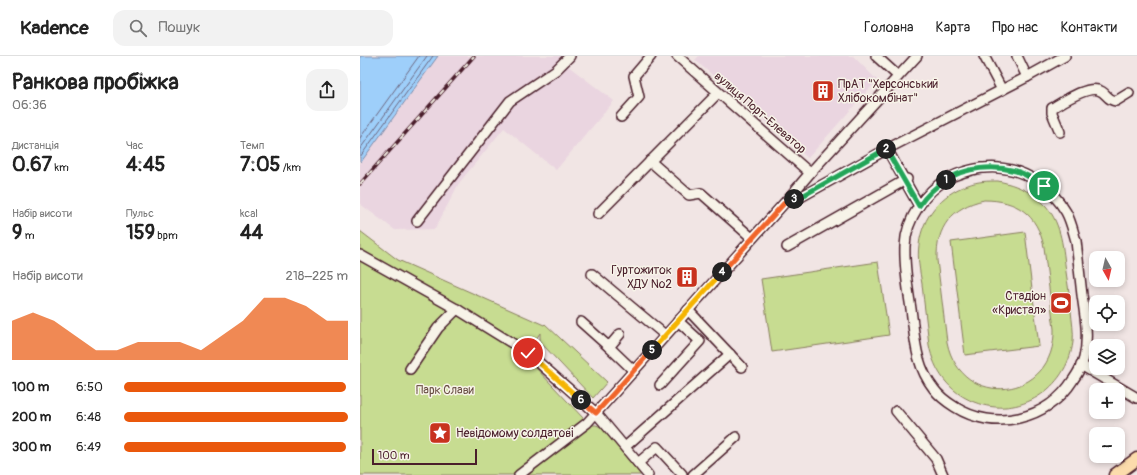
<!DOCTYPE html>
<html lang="uk">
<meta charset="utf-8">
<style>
body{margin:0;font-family:Pangolin,sans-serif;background:#f2f2f2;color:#222;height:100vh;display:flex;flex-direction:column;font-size:15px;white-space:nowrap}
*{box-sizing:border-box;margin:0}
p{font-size:13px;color:#767676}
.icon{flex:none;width:22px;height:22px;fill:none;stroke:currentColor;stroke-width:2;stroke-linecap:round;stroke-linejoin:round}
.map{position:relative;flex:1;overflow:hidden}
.drawer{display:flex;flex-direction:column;background:#fff;width:360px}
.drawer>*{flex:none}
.needle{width:26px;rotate:172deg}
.controls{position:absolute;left:729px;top:195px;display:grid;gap:8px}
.controls a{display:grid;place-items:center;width:36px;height:36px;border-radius:8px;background:#fff;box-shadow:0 2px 6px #0003;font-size:20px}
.scale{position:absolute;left:12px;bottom:10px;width:105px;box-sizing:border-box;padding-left:4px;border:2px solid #4a1f2b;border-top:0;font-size:11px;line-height:14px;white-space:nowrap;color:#4a1f2b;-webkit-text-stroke:3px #f7f3e8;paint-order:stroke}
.pin{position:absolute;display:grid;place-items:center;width:34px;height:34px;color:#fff;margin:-17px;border:2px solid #fff;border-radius:50%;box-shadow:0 1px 4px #0007}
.km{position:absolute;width:20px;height:20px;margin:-10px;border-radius:50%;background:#222;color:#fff;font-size:11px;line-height:20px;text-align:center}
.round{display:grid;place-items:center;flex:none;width:42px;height:42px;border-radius:12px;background:#f2f2f2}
.overview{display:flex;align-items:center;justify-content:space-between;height:68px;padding:0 12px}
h1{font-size:22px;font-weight:700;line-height:30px}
.figures{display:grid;grid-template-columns:repeat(3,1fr);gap:6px;height:68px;padding:4px 12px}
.figures div{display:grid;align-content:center}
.figures b{font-size:20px;font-weight:700}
.figures small{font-size:11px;font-weight:400}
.figures p{font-size:11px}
.chart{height:112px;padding:8px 12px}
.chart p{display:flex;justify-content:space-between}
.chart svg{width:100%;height:72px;margin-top:4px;fill:#ea580c;opacity:.7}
ul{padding:0 12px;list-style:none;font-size:13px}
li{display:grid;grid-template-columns:64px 48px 1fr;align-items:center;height:30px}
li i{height:10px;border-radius:5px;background:#ea580c}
header{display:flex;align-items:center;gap:24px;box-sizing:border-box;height:56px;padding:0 20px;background:#fff;border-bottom:1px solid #e0e0e0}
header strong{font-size:19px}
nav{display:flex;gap:22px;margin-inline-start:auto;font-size:14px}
.search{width:280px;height:36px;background:#f2f2f2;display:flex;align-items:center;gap:10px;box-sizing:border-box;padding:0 14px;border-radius:12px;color:#767676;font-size:15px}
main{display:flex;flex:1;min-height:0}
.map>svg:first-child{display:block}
.built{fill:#ead5e0}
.green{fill:#c7dc91;stroke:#887e5e;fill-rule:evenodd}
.water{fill:#9ecffa;stroke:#7c89a7}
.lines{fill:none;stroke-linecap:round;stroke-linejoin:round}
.shore{stroke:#6c657e;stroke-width:1}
.minor-casing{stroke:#4a1f2b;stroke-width:12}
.major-casing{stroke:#4a1f2b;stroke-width:15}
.minor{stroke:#f7f3e8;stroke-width:9}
.major{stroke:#fcdcac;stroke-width:12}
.rail-casing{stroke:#4a1f2b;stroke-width:3.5}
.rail{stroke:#f7f3e8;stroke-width:2;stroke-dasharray:6;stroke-linecap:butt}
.split-1-casing{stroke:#fff;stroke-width:8}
.split-2-casing{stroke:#fff;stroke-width:8}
.split-3-casing{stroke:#fff;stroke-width:8}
.split-4-casing{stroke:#fff;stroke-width:8}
.split-5-casing{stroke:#fff;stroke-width:8}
.split-6-casing{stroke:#fff;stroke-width:8}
.split-7-casing{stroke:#fff;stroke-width:8}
.split-1{stroke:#22a559;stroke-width:5}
.split-2{stroke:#22a559;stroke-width:5}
.split-3{stroke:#22a559;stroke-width:5}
.split-4{stroke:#f0652b;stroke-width:5}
.split-5{stroke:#f5b400;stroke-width:5}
.split-6{stroke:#f0652b;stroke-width:5}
.split-7{stroke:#f5b400;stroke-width:5}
.labels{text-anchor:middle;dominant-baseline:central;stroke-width:3;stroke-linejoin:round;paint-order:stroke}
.poi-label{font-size:12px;fill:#4a1f2b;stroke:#f7f3e8;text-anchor:start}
.street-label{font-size:12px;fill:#4a1f2b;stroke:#f7f3e8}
.park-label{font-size:12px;fill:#694e44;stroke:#f7f3e8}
</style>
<header>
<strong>Kadence</strong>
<div class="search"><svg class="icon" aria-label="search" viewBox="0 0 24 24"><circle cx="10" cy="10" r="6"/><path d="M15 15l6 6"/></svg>Пошук</div>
<nav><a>Головна</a><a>Карта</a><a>Про нас</a><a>Контакти</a></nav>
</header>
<main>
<section class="drawer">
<div class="overview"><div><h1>Ранкова пробіжка</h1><p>06:36</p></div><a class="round"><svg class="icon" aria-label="share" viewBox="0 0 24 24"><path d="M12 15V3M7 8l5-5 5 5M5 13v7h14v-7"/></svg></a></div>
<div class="figures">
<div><p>Дистанція</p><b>0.67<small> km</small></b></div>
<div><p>Час</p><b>4:45</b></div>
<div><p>Темп</p><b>7:05<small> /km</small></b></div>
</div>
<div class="figures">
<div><p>Набір висоти</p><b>9<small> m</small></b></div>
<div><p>Пульс</p><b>159<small> bpm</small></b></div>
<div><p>kcal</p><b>44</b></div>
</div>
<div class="chart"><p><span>Набір висоти</span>218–225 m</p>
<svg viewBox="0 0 160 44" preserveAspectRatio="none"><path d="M0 44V20L10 15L20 20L30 29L40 38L50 38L60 33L70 33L80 33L90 38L100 29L110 20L120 6L130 6L140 11L150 20L160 20V44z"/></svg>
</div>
<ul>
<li><b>100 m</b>6:50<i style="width:99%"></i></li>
<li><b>200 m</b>6:48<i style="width:100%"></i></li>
<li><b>300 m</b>6:49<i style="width:99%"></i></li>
</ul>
</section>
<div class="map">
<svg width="777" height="419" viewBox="0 0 777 419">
<rect width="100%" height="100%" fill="#f1e5e4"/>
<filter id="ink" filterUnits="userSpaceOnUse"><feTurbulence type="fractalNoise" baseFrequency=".025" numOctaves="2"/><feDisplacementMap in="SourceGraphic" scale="8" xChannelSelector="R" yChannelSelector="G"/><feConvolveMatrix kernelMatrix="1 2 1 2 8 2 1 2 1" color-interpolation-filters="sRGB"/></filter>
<g filter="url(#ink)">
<g class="built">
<polygon points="78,0 201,0 199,3 254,45 196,114 144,72 99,127 75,173 35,174 0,148 0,105 2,105 4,102"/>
<polygon points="339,0 493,0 517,24 448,102 335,4"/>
</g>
<g class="green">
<path d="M638,125C657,129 673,136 686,150C702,169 703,193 706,216C708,229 710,242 711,255C712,265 714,276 713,286C707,333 659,364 614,346C589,336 574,315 569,289C567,269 564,249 562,228C560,216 557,202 559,189C562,161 581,138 608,129C618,125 628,125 638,125ZM624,144C657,144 677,158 684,191L694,273C696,345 601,355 587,286L577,204C576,171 592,151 624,144Z"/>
<polygon points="0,175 38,204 184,269 185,268 247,326 233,342 183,289 180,285 180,277 173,288 161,296 224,363 223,365 231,369 236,369 241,371 281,419 0,419"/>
<polygon points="665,176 679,290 605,299 591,186"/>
<polygon points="518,206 529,279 412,296 401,223"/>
</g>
<polygon class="water" points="0,0 78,0 1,106 0,105"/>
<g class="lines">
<g class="shore">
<polyline points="0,82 59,0"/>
<polyline points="0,93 67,0"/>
<polyline points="0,101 73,0"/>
</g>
<g class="minor-casing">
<g id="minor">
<polyline points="317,0 450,117"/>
<polyline points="516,0 538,20"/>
<polyline points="624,0 642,34"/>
<polyline points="657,0 667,21"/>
<polyline points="261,61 279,41 274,20 291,0"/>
<path d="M700,76L692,57V52C703,46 726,30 738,34C747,36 746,44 756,45L769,37"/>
<polyline points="527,93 559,150"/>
<polyline points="290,105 329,139 341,137 392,182"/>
<path d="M621,112C627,112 633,111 639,112C667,114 692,132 706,156C711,165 713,175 716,185C718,203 720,221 722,239C725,260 729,281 724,302C722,310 718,317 713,324C688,364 634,376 595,351C587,346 579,340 574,333C555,309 555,282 551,253C548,233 544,211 545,190C546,163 565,135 589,122C599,117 610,114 621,112Z"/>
<polyline points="427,144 437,143 527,93 667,21 705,0"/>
<polyline points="238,158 358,37"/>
<polyline points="57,165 150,45 196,14 210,0"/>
<polyline points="427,191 547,123"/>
<polyline points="0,199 100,255 168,297 236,357 288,419"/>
<polyline points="232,218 305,279"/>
<polyline points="328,254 382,311"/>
<polyline points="221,266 249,291"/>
<polyline points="260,278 249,291 274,315"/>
<polyline points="721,309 777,342"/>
<polyline points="50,313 78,272 97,253"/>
<polyline points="300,329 340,285 318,265"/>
<polyline points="536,355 576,403 583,419"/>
<polyline points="265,391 370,298"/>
<polyline points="278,407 297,391 322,418"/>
<polyline points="159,419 227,367 427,144 450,117 557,0"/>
<polyline points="333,419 376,381"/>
</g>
</g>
<g class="major-casing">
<polyline id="major" points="755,419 777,403"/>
</g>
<use href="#minor" class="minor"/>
<use href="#major" class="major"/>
<g class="rail-casing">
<polyline id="rail" points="0,128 114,0"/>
</g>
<use href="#rail" class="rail"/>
</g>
</g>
<g class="lines" filter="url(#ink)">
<g class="split-1-casing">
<path id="split-1" d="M586,124C606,111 633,109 656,115C666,118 675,124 684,130"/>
</g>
<g class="split-2-casing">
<path id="split-2" d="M526,93L559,150C566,139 575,131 586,124"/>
</g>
<g class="split-3-casing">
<polyline id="split-3" points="434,143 437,143 526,93"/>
</g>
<g class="split-4-casing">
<polyline id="split-4" points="362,216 427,144 434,143"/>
</g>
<g class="split-5-casing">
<polyline id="split-5" points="292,294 362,216"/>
</g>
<g class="split-6-casing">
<polyline id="split-6" points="221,344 236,357 292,294"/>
</g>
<g class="split-7-casing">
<polyline id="split-7" points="168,297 221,344"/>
</g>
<use href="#split-1" class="split-1"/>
<use href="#split-2" class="split-2"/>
<use href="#split-3" class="split-3"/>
<use href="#split-4" class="split-4"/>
<use href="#split-5" class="split-5"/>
<use href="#split-6" class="split-6"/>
<use href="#split-7" class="split-7"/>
</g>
<defs>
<g id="building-square" transform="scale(1.15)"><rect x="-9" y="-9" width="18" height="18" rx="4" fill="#c8321e" stroke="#f7f3e8"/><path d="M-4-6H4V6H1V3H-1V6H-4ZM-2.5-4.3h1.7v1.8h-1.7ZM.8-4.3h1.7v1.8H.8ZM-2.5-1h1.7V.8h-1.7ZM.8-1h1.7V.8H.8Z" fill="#fff"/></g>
<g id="stadium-square" transform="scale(1.15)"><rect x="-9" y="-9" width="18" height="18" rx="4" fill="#c8321e" stroke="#f7f3e8"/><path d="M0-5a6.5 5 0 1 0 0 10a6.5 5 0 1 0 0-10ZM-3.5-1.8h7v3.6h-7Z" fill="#fff"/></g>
<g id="sight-square" transform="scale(1.15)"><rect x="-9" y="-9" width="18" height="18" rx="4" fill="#c8321e" stroke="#f7f3e8"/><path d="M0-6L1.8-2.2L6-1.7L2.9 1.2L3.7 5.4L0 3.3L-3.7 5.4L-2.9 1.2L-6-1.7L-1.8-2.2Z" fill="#fff"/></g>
</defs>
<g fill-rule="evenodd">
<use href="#building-square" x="463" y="35"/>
<use href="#building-square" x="327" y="221"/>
<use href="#stadium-square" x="701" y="247"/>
<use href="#sight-square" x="80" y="377"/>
</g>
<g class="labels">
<g class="poi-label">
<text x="478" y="28">ПрАТ "Херсонський<tspan x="478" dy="14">Хлібокомбінат"</tspan></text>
<text x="312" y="214" text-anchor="end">Гуртожиток<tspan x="312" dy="14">ХДУ №2</tspan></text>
<text x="686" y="240" text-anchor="end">Стадіон<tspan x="686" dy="14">«Кристал»</tspan></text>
<text x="96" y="377">Невідомому солдатові</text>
</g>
<g class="street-label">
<text transform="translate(400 57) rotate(41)">вулиця Порт-Елеватор</text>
</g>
<g class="park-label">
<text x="85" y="334">Парк Слави</text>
</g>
</g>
</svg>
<div class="controls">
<a><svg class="needle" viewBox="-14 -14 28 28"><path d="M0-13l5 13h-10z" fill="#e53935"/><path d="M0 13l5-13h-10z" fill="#767676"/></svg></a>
<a><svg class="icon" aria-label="locate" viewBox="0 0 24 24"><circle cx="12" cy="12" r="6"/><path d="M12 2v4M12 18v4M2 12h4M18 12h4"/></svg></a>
<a><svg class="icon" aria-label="layers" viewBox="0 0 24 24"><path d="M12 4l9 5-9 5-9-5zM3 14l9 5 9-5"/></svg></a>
<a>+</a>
<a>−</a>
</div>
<div class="scale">100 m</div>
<div class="pin" style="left:684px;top:130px;background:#1e9e55"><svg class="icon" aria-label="arrive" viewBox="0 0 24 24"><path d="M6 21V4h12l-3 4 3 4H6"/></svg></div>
<div class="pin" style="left:168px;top:297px;background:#d93025"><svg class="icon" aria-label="check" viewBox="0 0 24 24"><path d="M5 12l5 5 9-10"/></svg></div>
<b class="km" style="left:586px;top:124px">1</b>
<b class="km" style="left:526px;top:93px">2</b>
<b class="km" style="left:434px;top:143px">3</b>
<b class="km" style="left:362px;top:216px">4</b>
<b class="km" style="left:292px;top:294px">5</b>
<b class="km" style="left:221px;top:344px">6</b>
</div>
</main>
